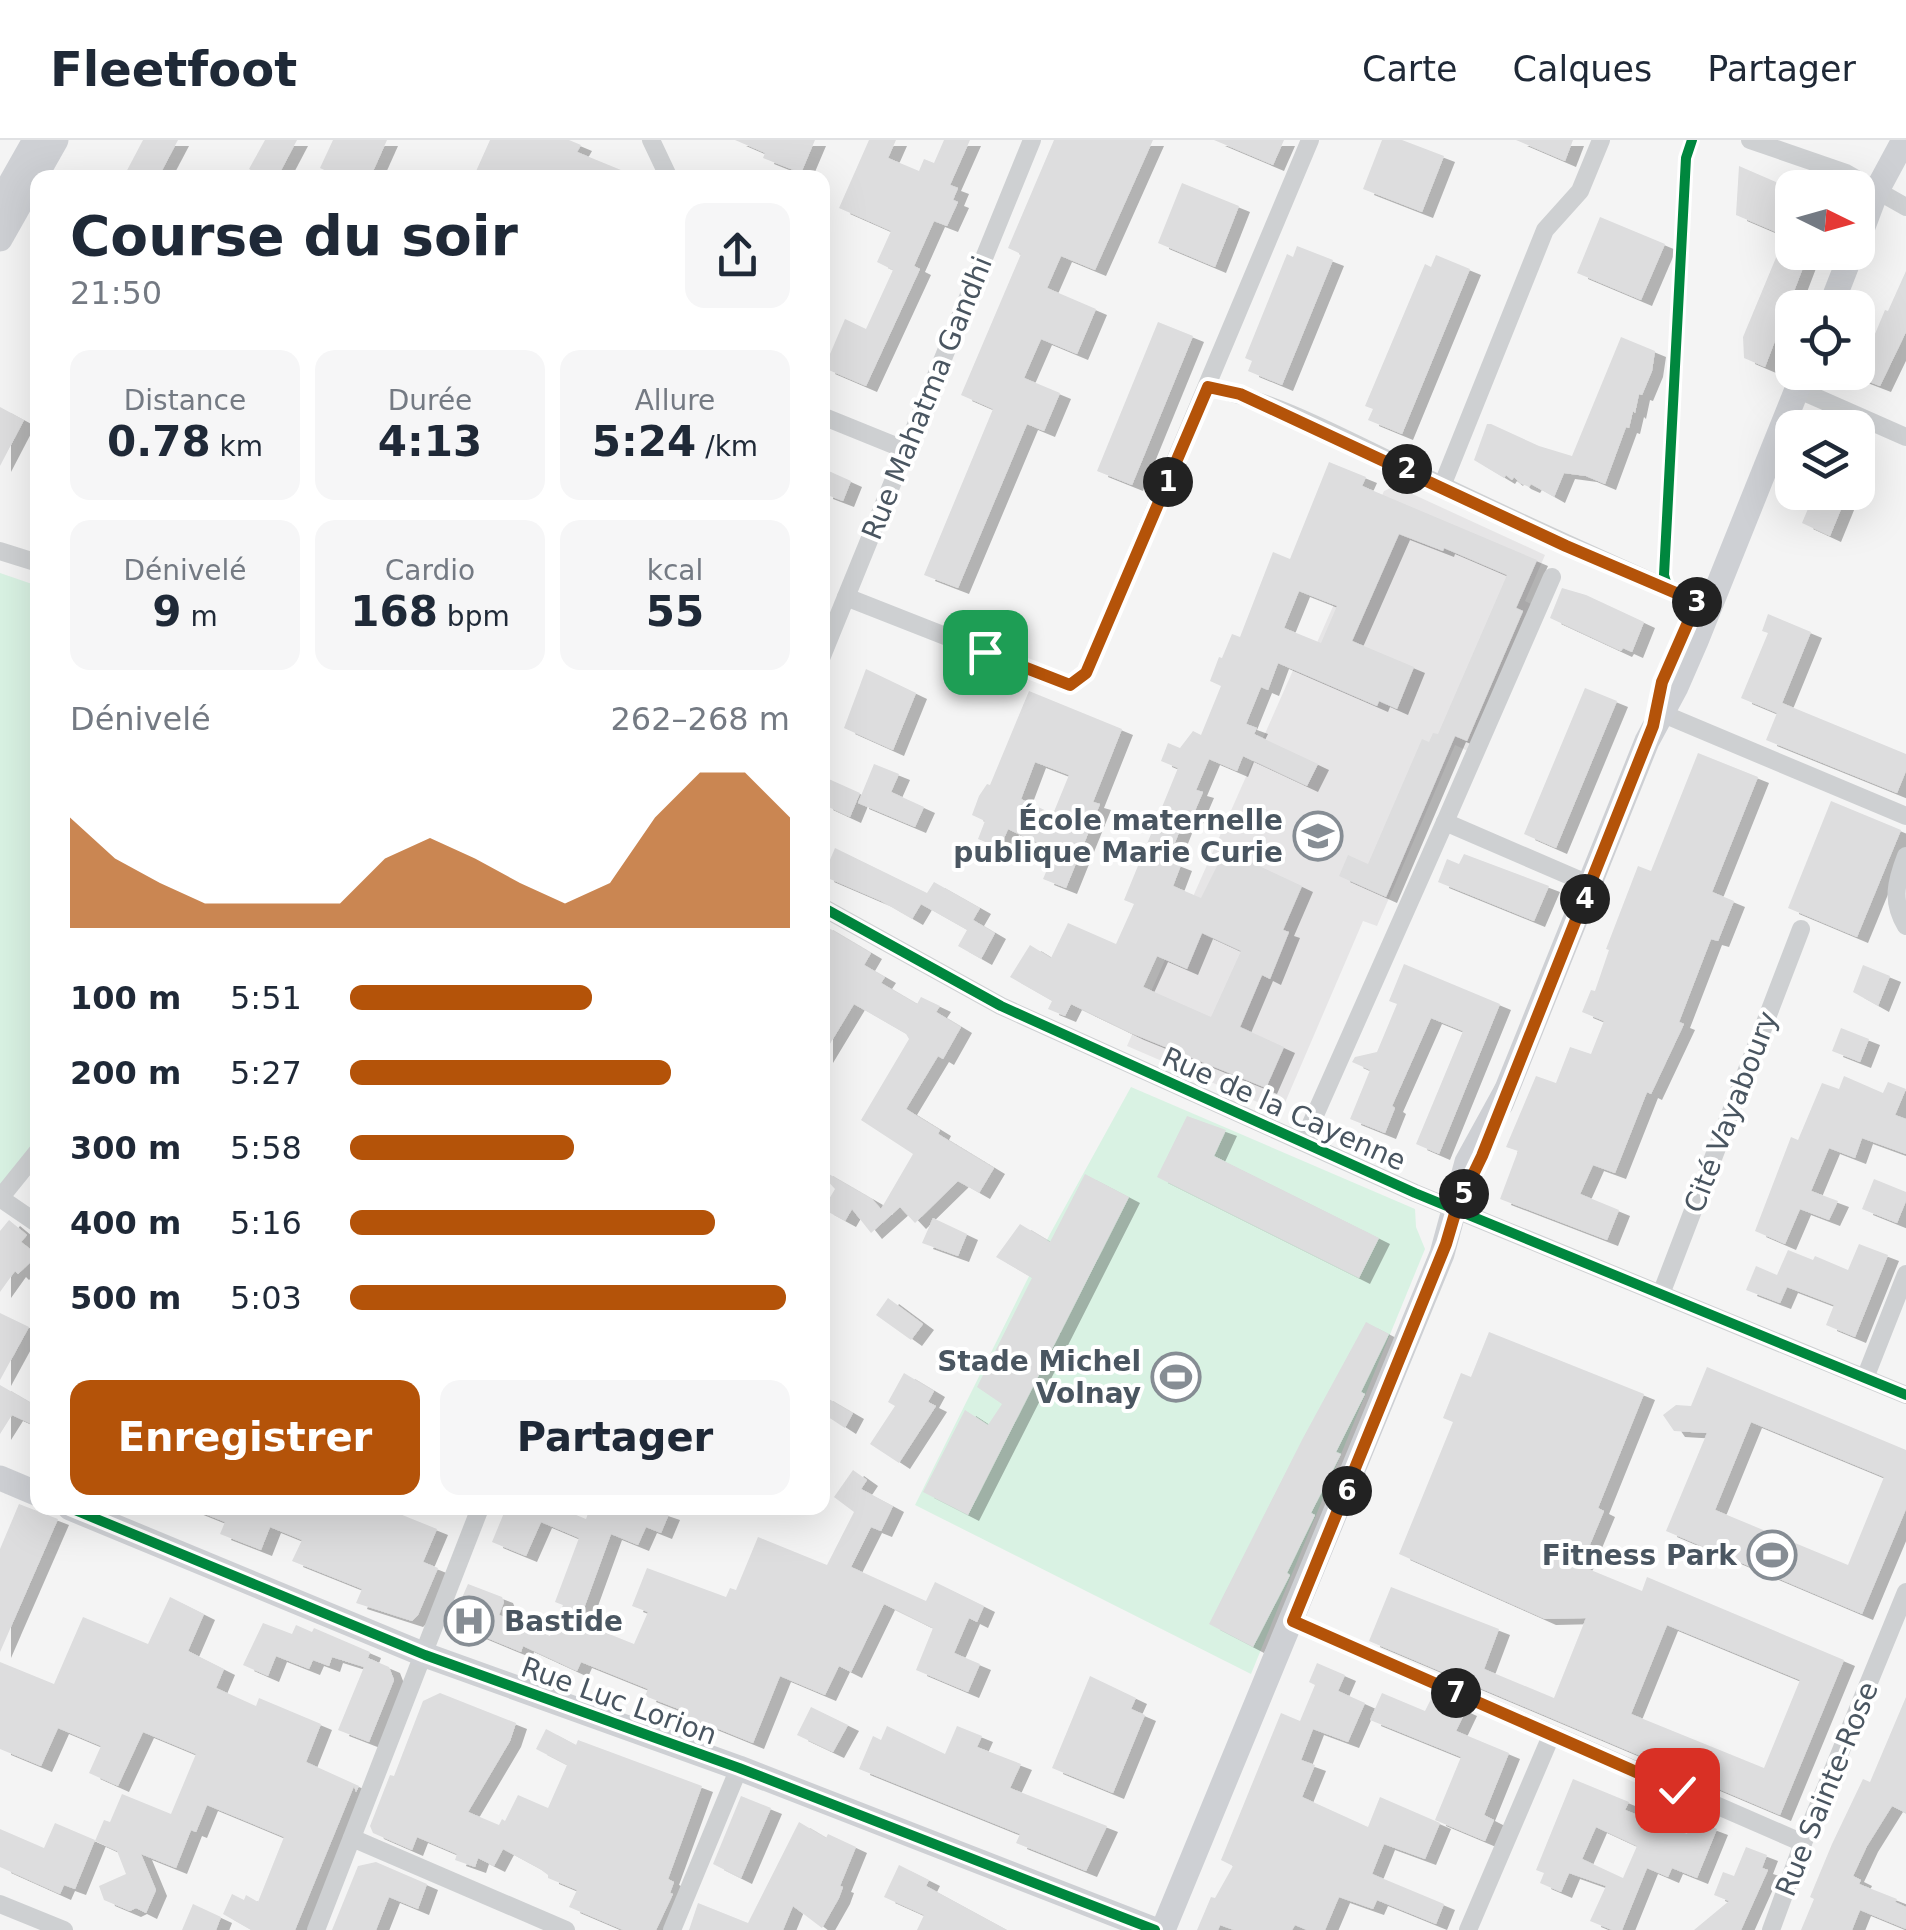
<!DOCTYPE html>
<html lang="fr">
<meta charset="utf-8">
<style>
body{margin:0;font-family:"DejaVu Sans",sans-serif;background:#f6f6f7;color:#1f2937;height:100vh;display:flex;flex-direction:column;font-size:38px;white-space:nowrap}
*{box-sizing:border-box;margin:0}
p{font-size:32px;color:#747a83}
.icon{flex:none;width:55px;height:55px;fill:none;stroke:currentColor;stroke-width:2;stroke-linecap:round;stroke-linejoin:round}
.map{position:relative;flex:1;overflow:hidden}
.details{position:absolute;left:30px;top:30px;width:800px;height:1345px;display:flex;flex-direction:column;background:#fff;border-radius:20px;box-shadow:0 10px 40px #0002}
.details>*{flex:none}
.needle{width:65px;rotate:95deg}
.tools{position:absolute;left:1775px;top:30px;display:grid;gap:20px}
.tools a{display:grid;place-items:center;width:100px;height:100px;border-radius:20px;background:#fff;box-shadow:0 10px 40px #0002;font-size:50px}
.pin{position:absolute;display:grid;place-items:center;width:85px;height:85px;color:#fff;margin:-42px;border-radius:20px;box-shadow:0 5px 15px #0006}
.km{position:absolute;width:50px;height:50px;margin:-25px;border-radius:50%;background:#222;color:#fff;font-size:28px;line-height:50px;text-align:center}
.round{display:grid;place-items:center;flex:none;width:105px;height:105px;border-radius:20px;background:#f6f6f7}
.overview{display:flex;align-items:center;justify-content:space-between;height:170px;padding:0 40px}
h1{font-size:55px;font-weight:600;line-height:75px}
.stats{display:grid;grid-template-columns:repeat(3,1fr);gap:15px;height:170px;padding:10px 40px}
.stats div{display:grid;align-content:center;border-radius:20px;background:#f6f6f7;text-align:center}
.stats b{font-size:42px;font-weight:600}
.stats small{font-size:28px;font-weight:400}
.stats p{font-size:28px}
.chart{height:280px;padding:20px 40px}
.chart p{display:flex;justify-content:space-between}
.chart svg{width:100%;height:180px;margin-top:10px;fill:#b45309;opacity:.7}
.cta{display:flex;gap:20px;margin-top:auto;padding:20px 40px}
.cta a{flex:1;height:115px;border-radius:20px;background:#b45309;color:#fff;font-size:40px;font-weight:600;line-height:115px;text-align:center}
.cta a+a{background:#f6f6f7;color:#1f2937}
ul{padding:0 40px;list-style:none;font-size:32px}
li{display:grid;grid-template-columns:160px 120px 1fr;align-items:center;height:75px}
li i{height:25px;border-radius:12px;background:#b45309}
header{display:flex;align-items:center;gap:60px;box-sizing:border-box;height:140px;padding:0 50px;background:#fff;border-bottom:2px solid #e0e1e3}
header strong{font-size:48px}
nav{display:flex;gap:55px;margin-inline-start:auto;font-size:35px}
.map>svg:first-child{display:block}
.education{fill:#e6e5e6}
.green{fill:#d9f2e3}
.building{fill:#ddddde;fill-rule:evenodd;filter:url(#shadow)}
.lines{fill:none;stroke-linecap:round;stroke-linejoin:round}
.street{stroke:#ced0d2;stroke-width:18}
.secondary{stroke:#ced0d4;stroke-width:25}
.cycleway-casing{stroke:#fff;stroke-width:16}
.cycleway{stroke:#00873e;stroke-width:10}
.route-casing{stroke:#fff;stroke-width:20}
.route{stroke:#b45309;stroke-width:12}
.labels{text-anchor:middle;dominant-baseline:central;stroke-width:8;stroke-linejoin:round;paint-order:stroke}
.street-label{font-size:28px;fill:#4a5661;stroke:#fff}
.poi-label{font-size:28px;font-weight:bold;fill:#4a5661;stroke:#fff;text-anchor:end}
</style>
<header>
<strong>Fleetfoot</strong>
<nav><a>Carte</a><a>Calques</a><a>Partager</a></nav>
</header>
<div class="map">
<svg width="1906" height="1790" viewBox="0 0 1906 1790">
<defs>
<filter id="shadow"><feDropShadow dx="11" dy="6" stdDeviation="0" flood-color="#0004"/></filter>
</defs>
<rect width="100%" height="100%" fill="#f4f4f4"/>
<polygon class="education" points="1395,346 1545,415 1525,461 1533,465 1470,612 1455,605 1377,786 1363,781 1281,972 1127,906 1294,528 1304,532 1384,351"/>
<g class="green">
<polygon points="0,433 38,446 37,999 0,1046"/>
<polygon points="1131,947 1415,1069 1416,1087 1425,1109 1251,1534 915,1365 1050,1094"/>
</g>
<g class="building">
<polygon points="143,0 178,0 158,38 123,38"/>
<polygon points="265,0 297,0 277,38 265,38 249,29"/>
<polygon points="333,0 387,0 370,38 342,38 320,28"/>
<polygon points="490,0 569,0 581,5 577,12 638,37 473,38"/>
<polygon points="735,0 815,0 801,33 763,18 765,13"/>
<polygon points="869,0 896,0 888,18 919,31 924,19 934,23 944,0 970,0 950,45 958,48 953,60 958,62 947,86 934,81 914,126 920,129 866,246 824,228 845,179 866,189 893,130 877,122 891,91 839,68"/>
<polygon points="1054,0 1153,0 1095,130 1061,116 1047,148 1096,169 1077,214 1041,199 1024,238 1060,253 1044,291 1027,284 958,448 924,435 993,269 961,255 1021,114 1008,108"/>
<polygon points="1214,0 1284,0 1273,25"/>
<polygon points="1382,0 1402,0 1444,16 1422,72 1363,49"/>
<polygon points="1516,0 1573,0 1565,21"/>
<polygon points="1739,26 1792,49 1792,112 1809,112 1765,227 1744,218 1743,197 1785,96 1736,75"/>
<polygon points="1182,43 1239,66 1215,127 1158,103"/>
<polygon points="1600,77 1665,104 1641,160 1577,133"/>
<polygon points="1297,106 1333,120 1282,245 1248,231 1252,221 1245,218 1287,114 1293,117"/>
<polygon points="1436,115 1470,129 1402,294 1368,280 1373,269 1365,266 1425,124 1431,127"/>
<polygon points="1906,131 1906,192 1880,246 1854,236 1869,200 1872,201 1885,170 1888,171"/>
<polygon points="1158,182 1193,196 1132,345 1097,331"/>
<polygon points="1621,197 1655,211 1652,231 1642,255 1639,254 1635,273 1633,271 1629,288 1626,287 1605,344 1586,336 1564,333 1554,357 1531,344 1529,347 1520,343 1514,337 1512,340 1506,335 1504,338 1474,320 1487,284 1491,284 1539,306 1572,316"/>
<polygon points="0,267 24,280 0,326"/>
<path d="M1329,322L1366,337L1362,346L1537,420L1516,468L1523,471L1467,601L1455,596L1386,757L1339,736L1348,715L1368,724L1422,599L1429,602L1433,593L1438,594L1507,435L1444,408L1443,411L1399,394L1352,501L1414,527L1397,569L1379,561L1377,566L1278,523L1268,550L1261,547L1246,584L1257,588L1254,594L1318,624L1307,646L1243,616L1237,631L1209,619L1196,650L1203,652L1188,687L1182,685L1168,720L1181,725L1173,746L1201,758L1225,710L1302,746L1283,790L1289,792L1270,839L1262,835L1240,887L1284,907L1266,948L1133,894L1071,864L1065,876L1048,869L1052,861L1010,837L1030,805L1051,818L1068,783L1116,804L1134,764L1124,760L1178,628L1161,621L1168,603L1180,608L1193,591L1201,595L1221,546L1210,541L1219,517L1222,518L1232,494L1240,497L1273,412L1290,419ZM1299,451L1337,466L1321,503L1284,488ZM1202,793L1241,811L1211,877L1143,847L1157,816L1187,829Z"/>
<polygon points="822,328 851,341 843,361 822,353"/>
<polygon points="1815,352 1848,352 1830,396 1802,383"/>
<polygon points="1562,448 1586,455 1644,482 1632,512 1623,508 1621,511 1550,478"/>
<polygon points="1768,474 1811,492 1782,563 1906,614 1906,631 1897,653 1766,600 1777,573 1741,558 1768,493 1762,491"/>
<polygon points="866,529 916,553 893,610 844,588"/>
<polygon points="1585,548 1617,561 1556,708 1524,694"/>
<path d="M1029,551L1122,589L1093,662L1100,664L1066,748L1043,739L1055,711L1008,689L1000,708L978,699L985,681L972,675L979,656L987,644L990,645ZM1035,622L1069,635L1053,674L1021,659Z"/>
<polygon points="1698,613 1758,637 1712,752 1734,761 1718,801 1711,799 1679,882 1684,884 1651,954 1647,952 1615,1033 1593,1025 1580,1054 1619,1070 1607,1100 1500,1059 1518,1011 1506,1007 1536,936 1556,943 1570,907 1591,914 1604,881 1582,872 1591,850 1595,851 1609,810 1606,809 1638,726 1651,731"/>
<polygon points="874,624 899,634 891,652 924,667 915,687 858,663"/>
<polygon points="822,636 860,653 850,677 822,664"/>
<polygon points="1831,661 1901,690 1857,797 1788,768"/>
<polygon points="835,708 927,753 934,742 980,768 973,780 995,793 981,819 958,806 967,790 921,764 912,779 881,761 823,736"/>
<polygon points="1464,714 1549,746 1534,781 1438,742 1447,719 1459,724"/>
<polygon points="822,784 871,813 864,825 885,837 881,843 917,864 921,857 940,866 936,872 961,887 943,919 938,916 906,969 940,990 938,994 994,1028 979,1053 958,1041 915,1083 900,1067 871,1093 852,1069 845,1081 823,1069 835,1049 822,1035 822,1030 872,1059 881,1069 913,1014 861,980 909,899 906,894 854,864 822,917"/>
<polygon points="1404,824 1500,864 1439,1014 1416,1004 1463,891 1431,878 1392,966 1395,968 1385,993 1350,979 1370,930 1352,922 1355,917 1377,912 1397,864 1389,861"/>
<polygon points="1863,825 1890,836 1878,866 1853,852"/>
<polygon points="1841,888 1869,899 1860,922 1832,911"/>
<polygon points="1844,936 1883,953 1888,942 1906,949 1895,975 1906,979 1906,1014 1862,998 1855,1018 1829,1008 1811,1051 1838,1061 1829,1080 1800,1069 1785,1104 1755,1091 1791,997 1798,1000 1822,943 1839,949"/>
<polygon points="1187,976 1226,990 1214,1016 1379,1098 1359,1138 1157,1037"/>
<polygon points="1085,1034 1129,1057 968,1375 923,1352 965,1270 988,1285 1002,1264 977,1247 1032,1138 996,1117 1020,1084 1050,1102"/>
<polygon points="1874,1039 1906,1052 1906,1061 1897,1083 1862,1069"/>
<polygon points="933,1078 967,1094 958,1116 922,1103"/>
<polygon points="9,1080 27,1095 21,1102 38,1115 18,1134 15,1131 0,1152 0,1091"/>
<polygon points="1859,1104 1888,1115 1855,1197 1826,1185 1834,1165 1787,1147 1780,1163 1746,1150 1756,1126 1777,1135 1788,1110 1813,1120 1815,1116 1848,1130"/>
<polygon points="888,1158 923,1184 911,1200 876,1175"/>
<polygon points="0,1173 29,1187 0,1240"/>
<polygon points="1366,1182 1389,1194 1361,1252 1365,1254 1336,1312 1341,1314 1311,1373 1315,1375 1287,1433 1290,1435 1253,1507 1209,1484 1303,1298"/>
<path d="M1489,1192L1644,1254L1598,1368L1604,1371L1581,1426L1642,1451L1647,1437L1844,1520L1780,1675L1369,1501L1391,1447L1499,1489L1484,1529L1554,1558L1586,1478L1545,1479L1399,1414L1453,1282L1443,1278L1461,1233L1471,1237ZM1667,1485L1800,1540L1764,1628L1631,1574Z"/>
<path d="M1707,1227L1906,1310V1369L1862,1474L1666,1391L1707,1293L1674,1291L1663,1275L1676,1265L1691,1266ZM1751,1282L1884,1337L1848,1425L1715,1370Z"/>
<polygon points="904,1233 934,1251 928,1262 936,1266 899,1323 870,1304 895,1266 888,1262"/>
<polygon points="0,1245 38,1267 38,1287 12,1275 0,1294"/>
<polygon points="822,1255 853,1273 845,1288 822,1273"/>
<polygon points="853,1330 867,1340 861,1349 893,1366 881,1391 871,1387 851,1427 926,1461 935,1442 984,1466 977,1482 969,1478 954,1513 980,1524 968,1552 916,1530 933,1488 884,1464 851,1532 839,1526 825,1555 780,1536 753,1603 679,1573 681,1570 645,1556 648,1549 581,1522 577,1531 523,1506 521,1512 451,1483 468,1444 502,1457 504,1462 499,1475 550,1496 563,1465 555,1462 579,1398 541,1382 526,1416 492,1402 506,1368 559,1368 586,1379 590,1368 651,1368 669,1374 661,1393 646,1387 638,1405 611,1394 579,1482 634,1504 648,1472 632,1466 647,1428 726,1457 730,1448 736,1450 758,1397 827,1425 854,1372 834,1357"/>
<polygon points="19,1364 58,1379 0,1512 0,1409"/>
<polygon points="190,1368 385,1368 437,1389 423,1422 438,1428 418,1475 412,1481 356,1463 362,1449 292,1421 302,1400 270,1387 261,1410 220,1394 225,1382"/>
<polygon points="170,1457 204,1474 188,1511 224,1529 216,1548 256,1566 259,1558 321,1584 306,1622 359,1646 356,1652 354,1646 295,1790 251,1790 223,1774 232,1754 244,1760 246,1755 258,1762 284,1697 207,1665 196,1692 191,1690 176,1728 141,1714 156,1750 146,1773 136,1768 130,1771 104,1760 99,1746 126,1734 117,1711 95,1701 104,1680 110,1682 122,1654 171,1674 196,1614 143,1592 118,1646 89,1633 101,1606 58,1588 41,1626 0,1609 0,1522 54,1544 83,1477 148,1504"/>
<polygon points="263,1483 292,1494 296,1485 312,1492 314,1488 370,1512 366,1523 368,1518 389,1527 394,1540 369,1602 338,1590 364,1527 332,1517 329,1526 313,1520 309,1529 276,1516 268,1536 243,1525"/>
<polygon points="1317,1523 1345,1535 1338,1551 1365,1563 1348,1602 1313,1589 1301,1620 1315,1625 1302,1657 1368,1687 1380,1657 1440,1683 1425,1719 1384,1704 1372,1734 1444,1764 1436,1784 1377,1760 1373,1769 1339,1757 1325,1790 1307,1790 1295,1785 1292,1790 1234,1790 1220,1785 1218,1790 1197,1790 1211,1757 1215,1758 1233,1726 1221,1720 1281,1573 1300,1581 1315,1545 1309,1542"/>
<polygon points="1090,1536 1136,1558 1131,1569 1145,1575 1113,1653 1052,1628"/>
<polygon points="440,1553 516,1583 510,1601 468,1672 499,1685 502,1679 505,1681 518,1655 548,1668 567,1625 536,1609 546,1589 576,1605 578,1600 702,1646 668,1739 674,1742 670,1753 673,1754 656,1790 623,1790 569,1767 577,1750 548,1738 548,1735 540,1729 503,1709 494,1726 478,1718 475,1727 455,1720 457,1714 417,1697 412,1710 373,1693 370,1686 390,1635 394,1636 423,1561"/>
<polygon points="1382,1553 1425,1571 1433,1555 1466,1570 1456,1591 1509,1613 1484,1675 1494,1680 1485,1701 1435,1680 1461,1617 1370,1580"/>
<polygon points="1906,1557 1906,1673 1892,1666 1867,1706 1853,1736 1861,1740 1859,1744 1897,1759 1895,1762 1906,1767 1906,1789 1860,1770 1852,1790 1801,1790 1814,1759 1810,1757 1832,1704 1863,1639 1870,1642"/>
<polygon points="811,1567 848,1585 833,1612 797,1595"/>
<polygon points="887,1586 945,1614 957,1586 982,1596 977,1607 1021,1624 1010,1648 1107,1686 1086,1731 1016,1703 1020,1694 859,1629 873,1596 881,1600"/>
<path d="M1573,1639L1629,1662L1625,1670L1687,1694L1693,1680L1717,1689L1697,1738L1672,1728L1668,1737L1647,1728L1622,1790H1612L1590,1781L1606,1746L1569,1733L1561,1752L1540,1743L1544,1733L1536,1730ZM1596,1687L1637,1706L1623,1738L1582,1719Z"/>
<polygon points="741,1656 771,1668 741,1738 713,1724"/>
<polygon points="799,1682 826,1698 828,1694 856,1707 840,1746 843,1747 839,1758 822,1788 793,1766 783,1790 689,1790 698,1763 748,1783"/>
<polygon points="55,1683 95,1700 75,1749 64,1745 60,1754 0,1727 0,1689 44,1708"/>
<polygon points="1746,1707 1767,1715 1762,1728 1768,1730 1741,1790 1694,1790 1729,1761 1714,1755 1723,1732 1734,1736"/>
<polygon points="376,1722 427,1744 418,1769 389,1757 376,1790 332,1790 358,1726"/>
<polygon points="899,1725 929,1740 926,1746 1007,1790 917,1790 924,1775 884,1757"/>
<polygon points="193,1764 221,1777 216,1790 182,1790"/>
</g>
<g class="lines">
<g class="street">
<polyline points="651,0 669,38"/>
<polyline points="1750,0 1846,33 1906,67"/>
<path d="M1208,247C1279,262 1346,300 1412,331C1510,378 1609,423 1709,467"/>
<polyline points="1797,249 1906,297"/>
<polyline points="822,276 906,310"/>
<polyline points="1442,346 1545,90 1580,51 1601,0"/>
<polyline points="0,411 38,423"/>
<polyline points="846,457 1070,545 1086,533 1310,0"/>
<polyline points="822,516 1032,0"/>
<polyline points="1661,573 1906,676"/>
<polyline points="1445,682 1552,437"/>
<path d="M1906,716C1896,742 1891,761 1906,786"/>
<polyline points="822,767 1001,866 1415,1053 1906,1255"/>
<polyline points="1303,1002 1445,682 1591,745"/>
<polyline points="0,1058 38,1011"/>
<polyline points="0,1058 38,1084"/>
<polyline points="1661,1154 1801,789"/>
<polyline points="1865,1238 1906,1134"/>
<polyline points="1293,1481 1803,1703"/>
<polyline points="352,1698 566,1790"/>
<polyline points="0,1764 64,1790"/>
<polyline points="316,1790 480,1368"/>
<polyline points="672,1790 739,1628"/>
<polyline points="1468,1790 1551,1596"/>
<polyline points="1771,1790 1803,1703 1906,1452"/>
</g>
<g class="secondary">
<polyline points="0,62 35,0"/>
<polyline points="0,99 56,0"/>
<polyline points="1858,100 1876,52 1904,0"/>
<polyline points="1830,168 1852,112"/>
<polyline points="1501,964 1647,601 1676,547 1696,501 1804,232"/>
<polyline points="0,1338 38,1354"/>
<polyline points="70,1368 425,1515 739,1628 1155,1790"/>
<polyline points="1163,1790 1442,1114 1467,1022 1506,951"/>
</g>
<g class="cycleway-casing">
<g id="cycleway">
<polyline points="1668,449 1664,435 1686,18 1692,0"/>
<polyline points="822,767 1001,866 1415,1053 1906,1255"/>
<polyline points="70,1368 425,1515 739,1628 1155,1790"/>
</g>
</g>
<use href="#cycleway" class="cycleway"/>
</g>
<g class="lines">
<g class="route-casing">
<polyline id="route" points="985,512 1070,545 1086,533 1208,247 1240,254 1566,406 1697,462 1662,542 1653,586 1482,1016 1456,1070 1446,1104 1293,1481 1677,1650"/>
</g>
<use href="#route" class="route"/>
</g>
<defs>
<g id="school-ring" transform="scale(2.5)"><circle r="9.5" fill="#fff" stroke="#868d94" stroke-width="1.5"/><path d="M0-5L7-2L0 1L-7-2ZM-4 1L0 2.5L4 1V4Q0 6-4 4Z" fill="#868d94"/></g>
<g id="stadium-ring" transform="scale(2.5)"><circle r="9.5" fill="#fff" stroke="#868d94" stroke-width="1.5"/><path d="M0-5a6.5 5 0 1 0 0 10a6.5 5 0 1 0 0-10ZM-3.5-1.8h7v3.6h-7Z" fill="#868d94"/></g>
<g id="hospital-ring" transform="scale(2.5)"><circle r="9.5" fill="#fff" stroke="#868d94" stroke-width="1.5"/><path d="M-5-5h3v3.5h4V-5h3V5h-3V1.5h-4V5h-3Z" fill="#868d94"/></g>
</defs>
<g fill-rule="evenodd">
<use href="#school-ring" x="1318" y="696"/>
<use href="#stadium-ring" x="1176" y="1237"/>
<use href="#stadium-ring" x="1772" y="1415"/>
<use href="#hospital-ring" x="469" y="1481"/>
</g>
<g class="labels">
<g class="street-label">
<text transform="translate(927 258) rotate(-68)">Rue Mahatma Gandhi</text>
<text transform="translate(1284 969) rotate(24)">Rue de la Cayenne</text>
<text transform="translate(1731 972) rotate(-69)">Cité Vayaboury</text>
<text transform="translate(619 1561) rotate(20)">Rue Luc Lorion</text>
<text transform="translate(1827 1649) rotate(-68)">Rue Sainte-Rose</text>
</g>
<g class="poi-label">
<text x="1283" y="680">École maternelle<tspan x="1283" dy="32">publique Marie Curie</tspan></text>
<text x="1141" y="1221">Stade Michel<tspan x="1141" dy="32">Volnay</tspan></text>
<text x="1737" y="1415">Fitness Park</text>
<text x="504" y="1481" text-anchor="start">Bastide</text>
</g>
</g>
</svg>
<div class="tools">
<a><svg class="needle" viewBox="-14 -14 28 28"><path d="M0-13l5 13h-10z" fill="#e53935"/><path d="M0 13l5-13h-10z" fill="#747a83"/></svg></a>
<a><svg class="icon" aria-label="locate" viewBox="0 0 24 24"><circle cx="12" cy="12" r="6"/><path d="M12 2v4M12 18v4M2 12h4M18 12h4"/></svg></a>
<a><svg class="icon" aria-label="layers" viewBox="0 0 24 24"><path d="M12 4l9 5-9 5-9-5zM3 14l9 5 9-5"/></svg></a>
</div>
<div class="pin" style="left:985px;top:512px;background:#1e9e55"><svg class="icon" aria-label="arrive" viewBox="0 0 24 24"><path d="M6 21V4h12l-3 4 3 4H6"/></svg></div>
<div class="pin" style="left:1677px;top:1650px;background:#d93025"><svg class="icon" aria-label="check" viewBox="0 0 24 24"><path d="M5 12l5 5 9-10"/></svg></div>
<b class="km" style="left:1168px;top:342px">1</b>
<b class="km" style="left:1407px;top:329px">2</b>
<b class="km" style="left:1697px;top:462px">3</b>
<b class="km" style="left:1585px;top:759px">4</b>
<b class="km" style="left:1464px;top:1054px">5</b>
<b class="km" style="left:1347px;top:1351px">6</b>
<b class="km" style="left:1456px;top:1553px">7</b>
<section class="details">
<div class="overview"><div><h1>Course du soir</h1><p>21:50</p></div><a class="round"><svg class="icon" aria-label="share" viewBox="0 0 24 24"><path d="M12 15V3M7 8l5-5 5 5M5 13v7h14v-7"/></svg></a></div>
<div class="stats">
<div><p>Distance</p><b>0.78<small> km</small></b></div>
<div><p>Durée</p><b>4:13</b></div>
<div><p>Allure</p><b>5:24<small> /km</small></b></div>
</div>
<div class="stats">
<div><p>Dénivelé</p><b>9<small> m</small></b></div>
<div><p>Cardio</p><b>168<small> bpm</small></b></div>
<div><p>kcal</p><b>55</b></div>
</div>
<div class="chart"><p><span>Dénivelé</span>262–268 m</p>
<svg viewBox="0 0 160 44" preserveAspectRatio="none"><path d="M0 44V17L10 27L20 33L30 38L40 38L50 38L60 38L70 27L80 22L90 27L100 33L110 38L120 33L130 17L140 6L150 6L160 17V44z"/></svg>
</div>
<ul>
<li><b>100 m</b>5:51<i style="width:55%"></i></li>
<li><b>200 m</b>5:27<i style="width:73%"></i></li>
<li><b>300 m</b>5:58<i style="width:51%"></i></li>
<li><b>400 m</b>5:16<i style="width:83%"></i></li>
<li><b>500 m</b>5:03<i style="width:99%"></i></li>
</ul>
<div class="cta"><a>Enregistrer</a><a>Partager</a></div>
</section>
</div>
